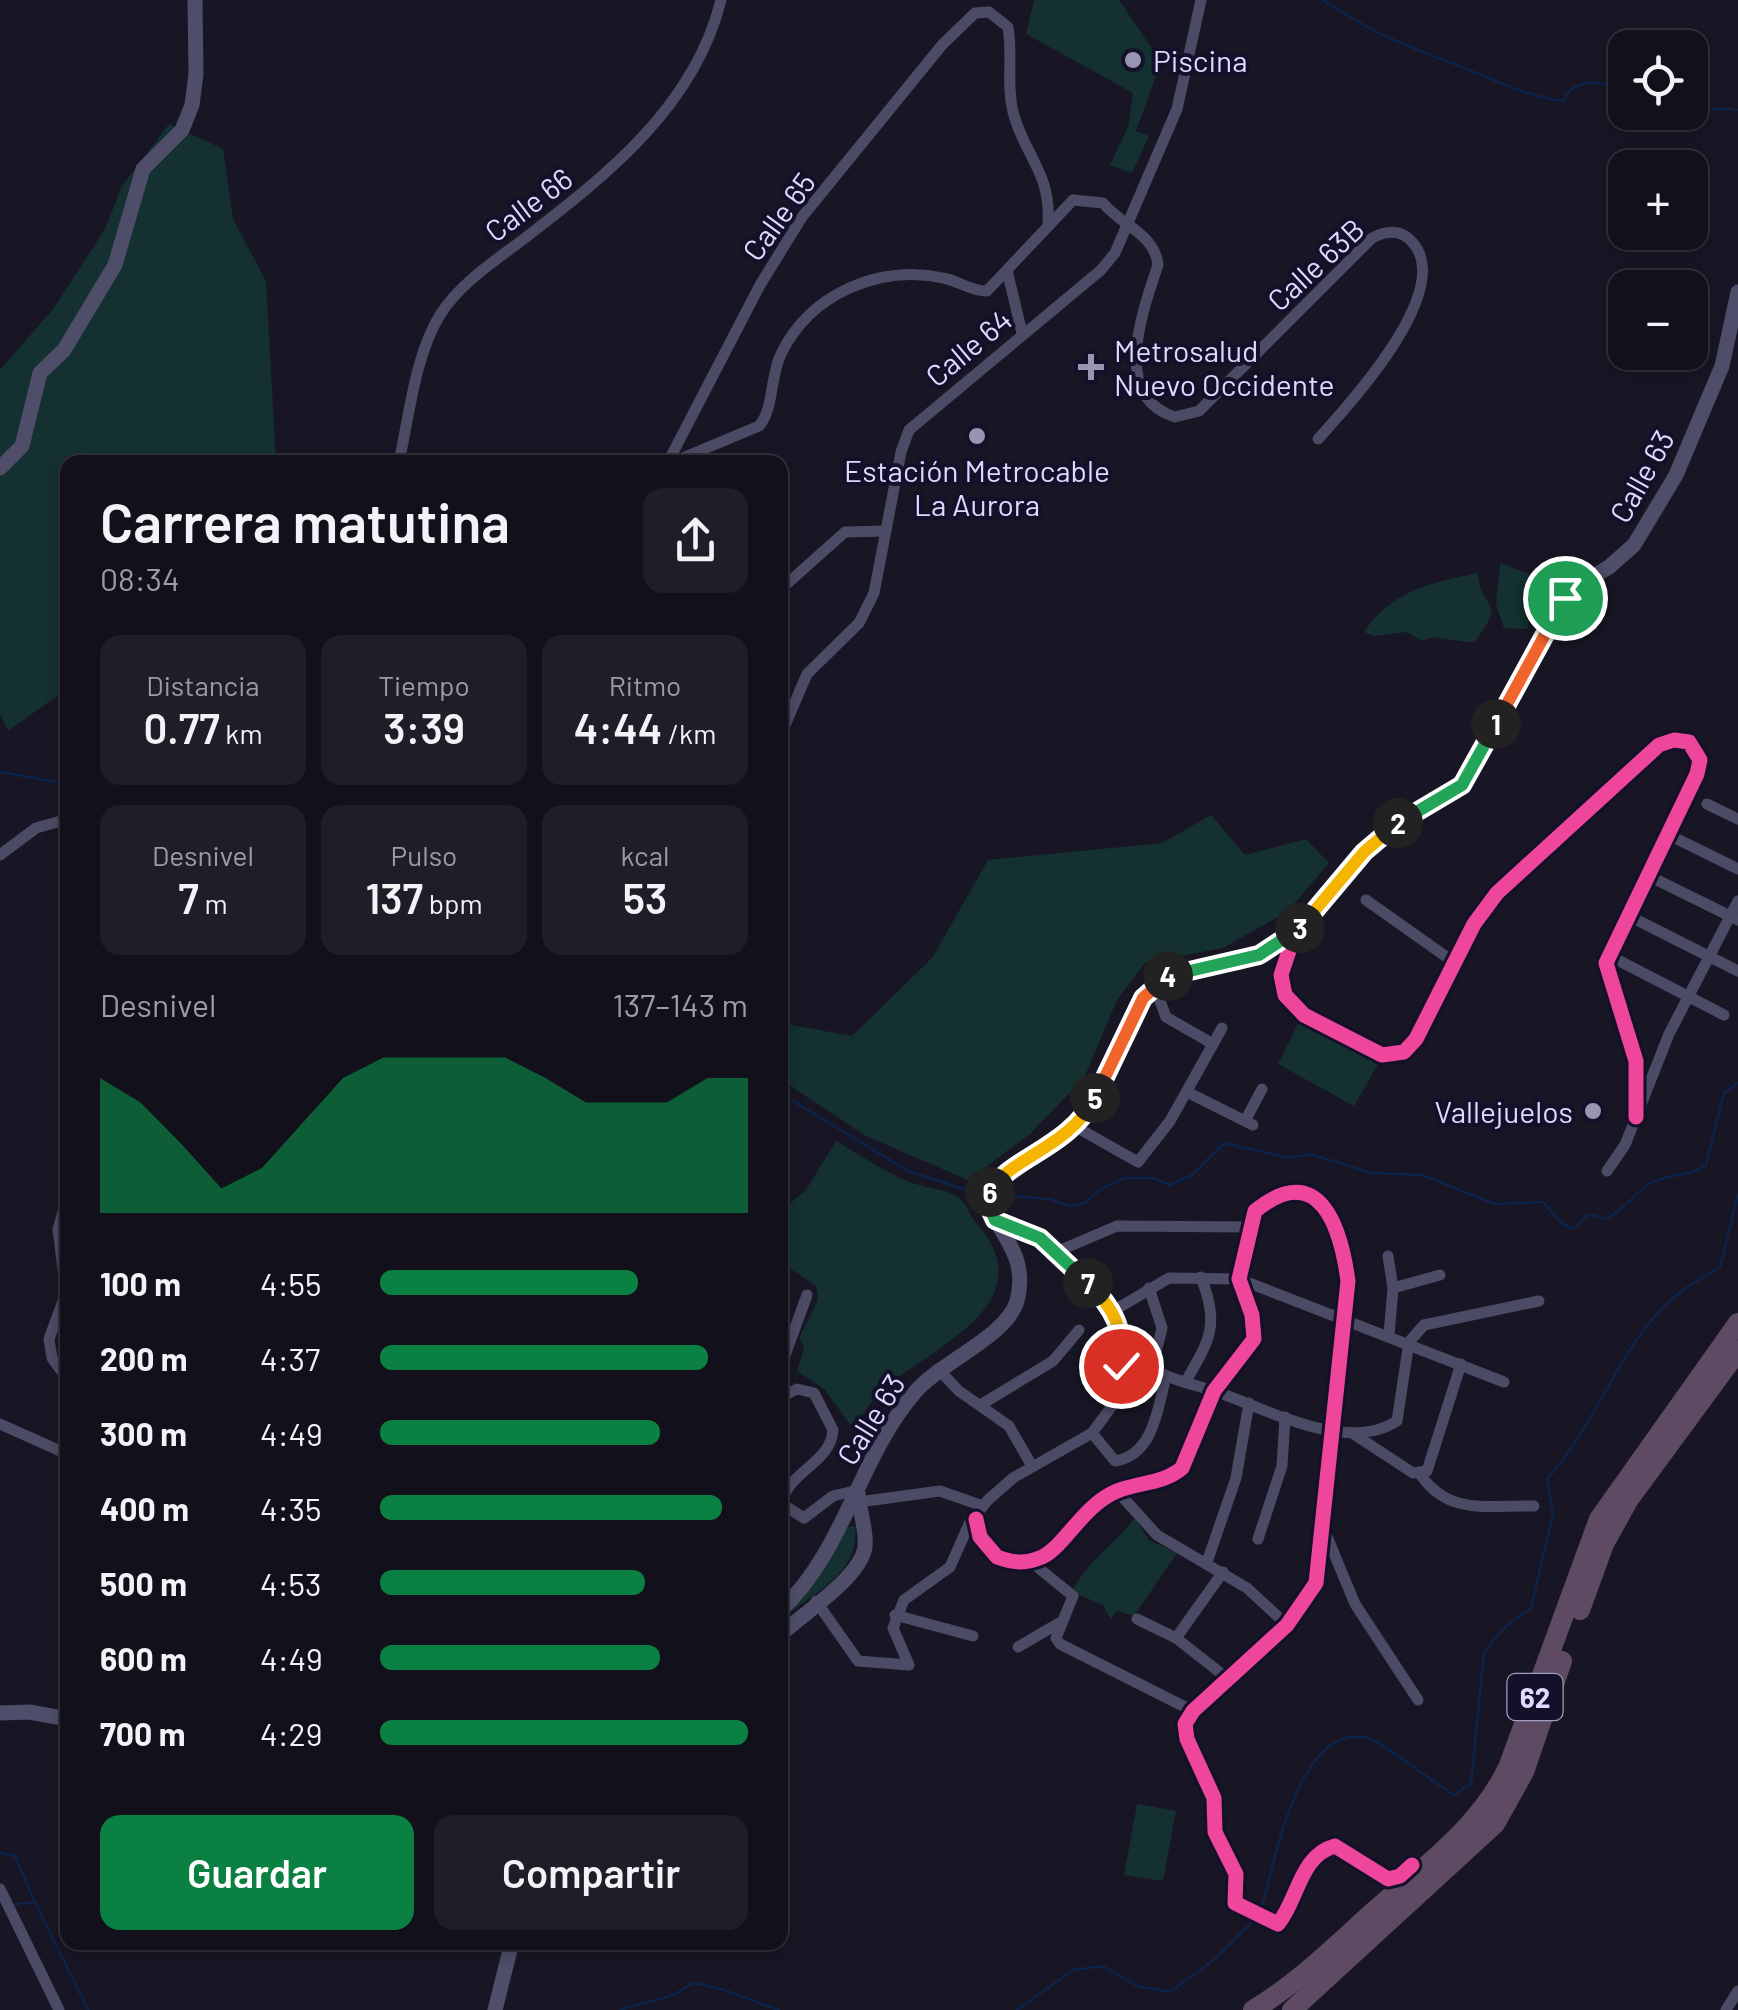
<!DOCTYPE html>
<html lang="es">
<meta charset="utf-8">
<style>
body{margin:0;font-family:Barlow,sans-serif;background:#1f1e28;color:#f1f3f6;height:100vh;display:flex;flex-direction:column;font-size:38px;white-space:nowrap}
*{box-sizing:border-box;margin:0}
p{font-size:32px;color:#9c9da3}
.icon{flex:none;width:55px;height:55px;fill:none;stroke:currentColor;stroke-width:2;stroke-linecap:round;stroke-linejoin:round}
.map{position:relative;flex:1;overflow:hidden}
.drawer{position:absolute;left:60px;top:455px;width:728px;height:1495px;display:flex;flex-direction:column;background:#12101b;border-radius:20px;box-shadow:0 5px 15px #0003,0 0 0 2px #31303a}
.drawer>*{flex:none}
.fabs{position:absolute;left:1608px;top:30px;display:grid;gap:20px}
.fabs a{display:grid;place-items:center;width:100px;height:100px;border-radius:20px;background:#12101b;box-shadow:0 5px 15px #0003,0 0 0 2px #31303a;font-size:50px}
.pin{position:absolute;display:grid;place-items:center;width:85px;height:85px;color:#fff;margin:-42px;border:5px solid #fff;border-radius:50%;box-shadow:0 2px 10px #0007}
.km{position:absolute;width:50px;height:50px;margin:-25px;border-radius:50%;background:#222;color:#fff;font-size:28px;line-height:50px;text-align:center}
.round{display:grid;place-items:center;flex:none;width:105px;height:105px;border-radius:20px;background:#1f1e28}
.overview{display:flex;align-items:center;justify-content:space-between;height:170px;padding:0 40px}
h1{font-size:55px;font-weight:600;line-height:75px}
.metrics{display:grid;grid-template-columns:repeat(3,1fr);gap:15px;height:170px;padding:10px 40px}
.metrics div{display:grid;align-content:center;border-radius:20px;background:#1f1e28;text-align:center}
.metrics b{font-size:42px;font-weight:600}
.metrics small{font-size:28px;font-weight:400}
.metrics p{font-size:28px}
.chart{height:280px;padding:20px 40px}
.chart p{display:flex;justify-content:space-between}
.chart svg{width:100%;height:180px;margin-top:10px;fill:#0b8043;opacity:.7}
.button{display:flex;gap:20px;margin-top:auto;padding:20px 40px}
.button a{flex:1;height:115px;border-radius:20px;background:#0b8043;color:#fff;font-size:40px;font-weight:600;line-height:115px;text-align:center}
.button a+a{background:#1f1e28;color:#f1f3f6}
ul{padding:0 40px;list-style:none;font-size:32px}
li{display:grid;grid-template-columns:160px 120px 1fr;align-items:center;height:75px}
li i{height:25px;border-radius:12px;background:#0b8043}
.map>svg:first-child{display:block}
.green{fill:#143030}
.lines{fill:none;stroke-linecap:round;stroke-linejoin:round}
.stream{stroke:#0d2349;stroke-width:2.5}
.street{stroke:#4c4b65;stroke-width:11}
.secondary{stroke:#4f4e6a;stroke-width:15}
.highway{stroke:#5e4b63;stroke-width:20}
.cycleway-casing{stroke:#14102a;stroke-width:21}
.cycleway{stroke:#ed469a;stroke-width:15}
.split-1-casing{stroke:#fff;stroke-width:20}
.split-2-casing{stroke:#fff;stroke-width:20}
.split-3-casing{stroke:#fff;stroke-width:20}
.split-4-casing{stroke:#fff;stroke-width:20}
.split-5-casing{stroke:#fff;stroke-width:20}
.split-6-casing{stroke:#fff;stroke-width:20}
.split-7-casing{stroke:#fff;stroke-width:20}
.split-8-casing{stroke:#fff;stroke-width:20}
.split-1{stroke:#f0652b;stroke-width:12}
.split-2{stroke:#22a559;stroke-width:12}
.split-3{stroke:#f5b400;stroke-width:12}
.split-4{stroke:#22a559;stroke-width:12}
.split-5{stroke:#f0652b;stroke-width:12}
.split-6{stroke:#f5b400;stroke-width:12}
.split-7{stroke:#22a559;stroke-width:12}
.split-8{stroke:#f5b400;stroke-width:12}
.poi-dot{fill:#9895b2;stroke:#14102a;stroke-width:4}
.labels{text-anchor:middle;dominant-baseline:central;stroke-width:8;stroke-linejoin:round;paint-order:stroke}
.shield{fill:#14102a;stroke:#a19dbf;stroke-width:2.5}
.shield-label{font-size:28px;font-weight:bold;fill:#ddd9ff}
.poi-label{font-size:30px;fill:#ddd9ff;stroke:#14102a;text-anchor:start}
.street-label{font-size:30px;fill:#ddd9ff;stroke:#14102a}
</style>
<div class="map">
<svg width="1738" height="2010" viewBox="0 0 1738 2010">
<rect width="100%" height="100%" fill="#181624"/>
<g class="green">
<polygon points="1034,0 1119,0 1161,62 1136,131 1149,136 1132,173 1110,165 1128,127 1133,93 1026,34"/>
<polygon points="169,124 223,149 233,219 266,281 276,462 68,462 67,689 8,731 0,714 0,370 54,308 105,229 122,186"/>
<polygon points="1500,563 1552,583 1533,607 1527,629 1504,628 1496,604"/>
<path d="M1478,573C1480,613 1510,595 1474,643L1433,637L1422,641L1407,632L1374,636L1364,632C1391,591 1432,582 1478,573Z"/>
<polygon points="1211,815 1245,855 1306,839 1329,863 1287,912 1223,948 1145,963 1117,1000 1084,1078 1030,1134 968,1180 866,1136 780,1079 780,1023 852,1036 932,958 988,860 1162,843"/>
<polygon points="1299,1022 1379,1062 1354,1106 1278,1064"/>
<path d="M836,1141C860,1155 884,1172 910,1182C924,1188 941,1188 954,1195C967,1201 968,1214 977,1224C1045,1301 936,1346 885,1387C872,1397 865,1415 852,1427L824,1389L797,1371L804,1347L799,1338L818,1300L816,1286L780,1262V1212L806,1190Z"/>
<path d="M1135,1518L1149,1540L1177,1553L1134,1616L1116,1611L1111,1620L1103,1605L1072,1592C1087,1561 1114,1545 1135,1518Z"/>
<path d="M855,1526C860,1575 814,1591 783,1619L781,1614L805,1591L848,1527Z"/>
<polygon points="1137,1804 1176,1811 1163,1881 1124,1875"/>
</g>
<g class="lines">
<g class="stream">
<path d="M1323,0C1376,36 1411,47 1469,70C1502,83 1527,96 1563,101"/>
<path d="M1564,99C1577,75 1606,82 1625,93"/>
<polyline points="1690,109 1731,109"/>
<polyline points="1736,110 1738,110"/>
<polyline points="0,772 68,784"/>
<polyline points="780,1093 908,1171 973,1192"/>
<path d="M996,1195L1050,1199L1070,1206L1085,1203L1101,1189L1125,1178H1153L1170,1185L1192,1175L1224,1143L1290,1158L1310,1154L1372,1173L1422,1175L1495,1204L1543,1202L1561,1223L1574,1229L1588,1214L1606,1219C1627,1208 1636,1191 1651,1183C1669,1174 1691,1176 1706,1165L1724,1093L1738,1083"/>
<polyline points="0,1853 15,1856 34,1900"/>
<polyline points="11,1905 35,1902 88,2010"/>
<path d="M1261,1910C1274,1866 1299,1715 1371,1739C1383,1743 1437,1785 1454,1795L1471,1784L1484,1652L1507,1625L1531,1608L1553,1514L1547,1479C1595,1427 1622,1341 1673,1298C1687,1286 1704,1277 1720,1267L1738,1194"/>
<path d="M621,2010C651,1998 665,2004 692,1983C725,1987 748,2000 779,2010"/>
<polyline points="1017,2010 1073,1970 1103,1966 1137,1986 1170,1992 1215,1959 1257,1917"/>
</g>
<g class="street">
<path d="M1073,200L1103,203C1122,226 1155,234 1158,265C1143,310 1110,397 1175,417L1199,411L1372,238C1387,230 1402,229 1413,243C1454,291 1350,404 1318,439"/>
<polyline points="1007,270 1022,333"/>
<path d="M399,462C409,417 415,355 440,315C460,283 495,261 525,238C607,175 695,106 721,0"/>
<path d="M668,462L760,285L802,217L942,45L975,13L989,12L1008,27C1013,56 1006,83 1013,112C1024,155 1051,173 1048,221"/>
<path d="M673,462L759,426C774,409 770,376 781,354C810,294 879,264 943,278C959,281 970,291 987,291L1073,200"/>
<polyline points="780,590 845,532 886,531"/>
<polyline points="780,737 807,674 859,623 874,593 901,452 909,430 1101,270 1115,253 1177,109 1201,0"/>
<polyline points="1707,804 1738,819"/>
<polyline points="1667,834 1738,869"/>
<polyline points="0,855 36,828 68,819"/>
<polyline points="1647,875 1738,920"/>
<polyline points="1366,900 1455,963"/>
<polyline points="1627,915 1738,971"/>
<polyline points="1295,933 1281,975 1285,995 1304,1015 1382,1055 1404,1052 1416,1039 1474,924 1497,893 1659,745 1674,740 1689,742 1700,760 1697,774 1606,963 1636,1061 1636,1117"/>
<polyline points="1608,955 1724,1015"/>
<polyline points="1154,985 1166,1017 1213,1044"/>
<polyline points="1187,1092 1253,1125"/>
<polyline points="1245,1121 1262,1089"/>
<polyline points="1076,1127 1138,1162 1170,1121 1222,1028"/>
<polyline points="1607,1171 1625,1145 1669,1034 1738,901"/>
<polyline points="68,1195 58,1229 66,1293 49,1339 52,1358 68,1380"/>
<polyline points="1056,1252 1117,1226 1248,1227"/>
<polyline points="1388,1256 1393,1288 1389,1335"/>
<path d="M1149,1288L1162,1328L1152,1368C1170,1380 1196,1385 1217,1392C1267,1409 1347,1454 1397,1421L1409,1342L1424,1325L1539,1301"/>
<polyline points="1393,1288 1440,1275"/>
<polyline points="1113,1311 1169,1278 1239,1279 1504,1382"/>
<polyline points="780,1369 807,1295"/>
<polyline points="938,1369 959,1391 1009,1426 1032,1466"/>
<path d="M1186,1381C1211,1338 1219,1325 1201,1277"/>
<path d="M780,1398L797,1389L814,1393L833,1430C831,1464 786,1472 782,1504L804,1518L833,1496L858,1490"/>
<polyline points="982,1404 1053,1361 1079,1330"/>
<polyline points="0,1424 67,1454"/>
<path d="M1092,1433L1115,1461C1154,1455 1158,1407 1166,1376"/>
<polyline points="1352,1433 1413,1473 1427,1471 1461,1364"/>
<path d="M1420,1474C1449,1516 1487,1505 1534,1506"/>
<polyline points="1117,1491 1157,1535 1247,1588 1287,1625"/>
<polyline points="859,1502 940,1491 983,1506"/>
<path d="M976,1519L980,1537L997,1557C1013,1563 1026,1564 1042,1557C1066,1545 1083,1505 1117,1491C1139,1482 1163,1484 1182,1468L1214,1391L1254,1339L1252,1315L1239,1279L1255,1211C1320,1158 1341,1229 1348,1281L1316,1583L1287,1625L1193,1711L1185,1724L1187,1739L1214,1798L1215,1832L1236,1874L1235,1903L1278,1924C1298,1900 1300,1855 1335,1846L1388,1879L1408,1870"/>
<polyline points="1326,1534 1355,1604 1418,1700"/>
<polyline points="1258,1539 1282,1466 1285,1417"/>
<polyline points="1030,1561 1073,1596 1056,1638 1060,1644 1193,1711"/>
<polyline points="1207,1562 1236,1478 1249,1403"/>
<polyline points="816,1601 858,1661 909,1665 893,1628 904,1600 950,1567 970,1522 988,1500 1013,1478 1092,1433 1115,1402 1124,1346 1113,1311 1040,1239 995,1220"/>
<polyline points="895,1615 973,1636"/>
<polyline points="1137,1619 1176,1638 1227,1678"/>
<polyline points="1176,1638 1223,1572"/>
<polyline points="1018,1647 1059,1623"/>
<polyline points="0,1889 59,2010"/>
<polyline points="1726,2010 1738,1991"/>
</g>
<g class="secondary">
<polyline points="0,468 22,446 40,373 64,350 115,265 143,169 182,130 192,105 196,74 195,0"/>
<path d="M780,1611C846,1550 858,1457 916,1391C941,1362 1007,1336 1017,1301C1032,1244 981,1226 991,1188L1082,1120L1133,1015L1154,985L1175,973L1241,962L1278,945L1305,924L1379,837L1462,785L1552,616L1576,587L1609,567L1634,545L1676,475L1722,366L1738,292"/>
<path d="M780,1635C805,1612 860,1578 865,1547C867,1530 859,1510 858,1493"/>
<polyline points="0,1713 29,1712 68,1719"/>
<polyline points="495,2010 512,1942"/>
</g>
<g class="highway">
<polyline points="1580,1610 1604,1544 1629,1499 1738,1351"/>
<path d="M1253,2010C1298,1983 1335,1946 1373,1912C1423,1867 1481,1827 1509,1765L1599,1519L1738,1323"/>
<polyline points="1292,2010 1495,1824 1524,1772 1562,1661"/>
</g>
<g class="cycleway-casing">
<g id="cycleway">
<polyline points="1295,933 1281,975 1285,995 1304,1015 1382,1055 1404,1052 1416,1039 1474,924 1497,893 1659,745 1674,740 1689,742 1700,760 1697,774 1606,963 1636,1061 1636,1117"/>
<path d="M976,1519L980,1537L997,1557C1013,1563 1026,1564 1042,1557C1066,1545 1083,1505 1117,1491C1139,1482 1163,1484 1182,1468L1214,1391L1254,1339L1252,1315L1239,1279L1255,1211C1320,1158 1341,1229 1348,1281L1316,1583L1287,1625L1193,1711L1185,1724L1187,1739L1214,1798L1215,1832L1236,1874L1235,1903L1278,1924C1298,1900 1300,1855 1335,1846L1388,1879L1400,1876L1412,1865"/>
</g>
</g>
<use href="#cycleway" class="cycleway"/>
</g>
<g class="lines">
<g class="split-1-casing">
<polyline id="split-1" points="1496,724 1565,598"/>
</g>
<g class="split-2-casing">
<polyline id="split-2" points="1398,823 1462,785 1496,724"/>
</g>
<g class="split-3-casing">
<polyline id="split-3" points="1300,928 1364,852 1398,823"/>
</g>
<g class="split-4-casing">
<polyline id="split-4" points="1168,976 1259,955 1300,928"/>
</g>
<g class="split-5-casing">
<polyline id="split-5" points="1095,1098 1143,998 1168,976"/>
</g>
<g class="split-6-casing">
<path id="split-6" d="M990,1192C1008,1158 1068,1149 1095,1098"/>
</g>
<g class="split-7-casing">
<polyline id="split-7" points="990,1192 989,1207 995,1220 1040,1238 1088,1283"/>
</g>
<g class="split-8-casing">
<path id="split-8" d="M1088,1283C1114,1308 1125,1330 1121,1366"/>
</g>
<use href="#split-1" class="split-1"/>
<use href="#split-2" class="split-2"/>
<use href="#split-3" class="split-3"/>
<use href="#split-4" class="split-4"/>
<use href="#split-5" class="split-5"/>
<use href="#split-6" class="split-6"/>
<use href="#split-7" class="split-7"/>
<use href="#split-8" class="split-8"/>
</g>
<g class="poi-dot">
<circle cx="1133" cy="60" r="10"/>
<path d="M1086 352h10v10h10v10h-10v10h-10v-10h-10v-10h10z"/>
<circle cx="977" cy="436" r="10"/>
<circle cx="1593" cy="1111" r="10"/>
</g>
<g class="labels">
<rect class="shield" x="1507.5" y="1674" width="55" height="46" rx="8"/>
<g class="shield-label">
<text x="1535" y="1697">62</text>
</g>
<g class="poi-label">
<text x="1153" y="60">Piscina</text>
<text x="1114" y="350">Metrosalud<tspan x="1114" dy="34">Nuevo Occidente</tspan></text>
<text x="977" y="470" text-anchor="middle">Estación Metrocable<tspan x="977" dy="34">La Aurora</tspan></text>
<text x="1573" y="1111" text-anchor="end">Vallejuelos</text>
</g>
<g class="street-label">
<text transform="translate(528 204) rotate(-37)">Calle 66</text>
<text transform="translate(778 216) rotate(-54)">Calle 65</text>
<text transform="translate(1315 264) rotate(-43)">Calle 63B</text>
<text transform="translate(968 347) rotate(-40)">Calle 64</text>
<text transform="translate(1641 476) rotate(-61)">Calle 63</text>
<text transform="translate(870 1419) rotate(-58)">Calle 63</text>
</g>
</g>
</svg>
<div class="fabs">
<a><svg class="icon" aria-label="locate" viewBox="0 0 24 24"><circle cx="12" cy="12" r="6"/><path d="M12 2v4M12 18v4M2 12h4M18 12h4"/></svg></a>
<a>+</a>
<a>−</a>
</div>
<div class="pin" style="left:1565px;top:598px;background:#1e9e55"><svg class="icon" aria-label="arrive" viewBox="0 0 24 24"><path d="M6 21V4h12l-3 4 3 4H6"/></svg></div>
<div class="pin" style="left:1121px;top:1366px;background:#d93025"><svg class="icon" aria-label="check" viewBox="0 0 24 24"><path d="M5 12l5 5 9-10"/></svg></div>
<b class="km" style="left:1496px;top:724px">1</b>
<b class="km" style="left:1398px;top:823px">2</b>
<b class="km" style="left:1300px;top:928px">3</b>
<b class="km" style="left:1168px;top:976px">4</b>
<b class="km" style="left:1095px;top:1098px">5</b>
<b class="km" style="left:990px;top:1192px">6</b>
<b class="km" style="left:1088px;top:1283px">7</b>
<section class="drawer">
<div class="overview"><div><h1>Carrera matutina</h1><p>08:34</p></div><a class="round"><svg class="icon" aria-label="share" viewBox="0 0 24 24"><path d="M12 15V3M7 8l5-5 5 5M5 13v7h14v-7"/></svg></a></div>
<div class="metrics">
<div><p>Distancia</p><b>0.77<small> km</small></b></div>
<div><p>Tiempo</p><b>3:39</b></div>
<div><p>Ritmo</p><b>4:44<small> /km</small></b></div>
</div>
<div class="metrics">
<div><p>Desnivel</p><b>7<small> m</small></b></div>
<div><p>Pulso</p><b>137<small> bpm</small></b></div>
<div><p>kcal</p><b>53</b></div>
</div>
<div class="chart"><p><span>Desnivel</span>137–143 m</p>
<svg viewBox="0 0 160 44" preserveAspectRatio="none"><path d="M0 44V11L10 17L20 27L30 38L40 33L50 22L60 11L70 6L80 6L90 6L100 6L110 11L120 17L130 17L140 17L150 11L160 11V44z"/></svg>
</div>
<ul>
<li><b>100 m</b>4:55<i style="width:70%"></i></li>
<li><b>200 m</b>4:37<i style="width:89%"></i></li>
<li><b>300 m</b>4:49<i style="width:76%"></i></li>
<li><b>400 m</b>4:35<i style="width:93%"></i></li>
<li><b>500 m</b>4:53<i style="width:72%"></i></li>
<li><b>600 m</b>4:49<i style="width:76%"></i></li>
<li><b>700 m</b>4:29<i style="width:100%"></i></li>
</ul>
<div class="button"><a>Guardar</a><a>Compartir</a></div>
</section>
</div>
